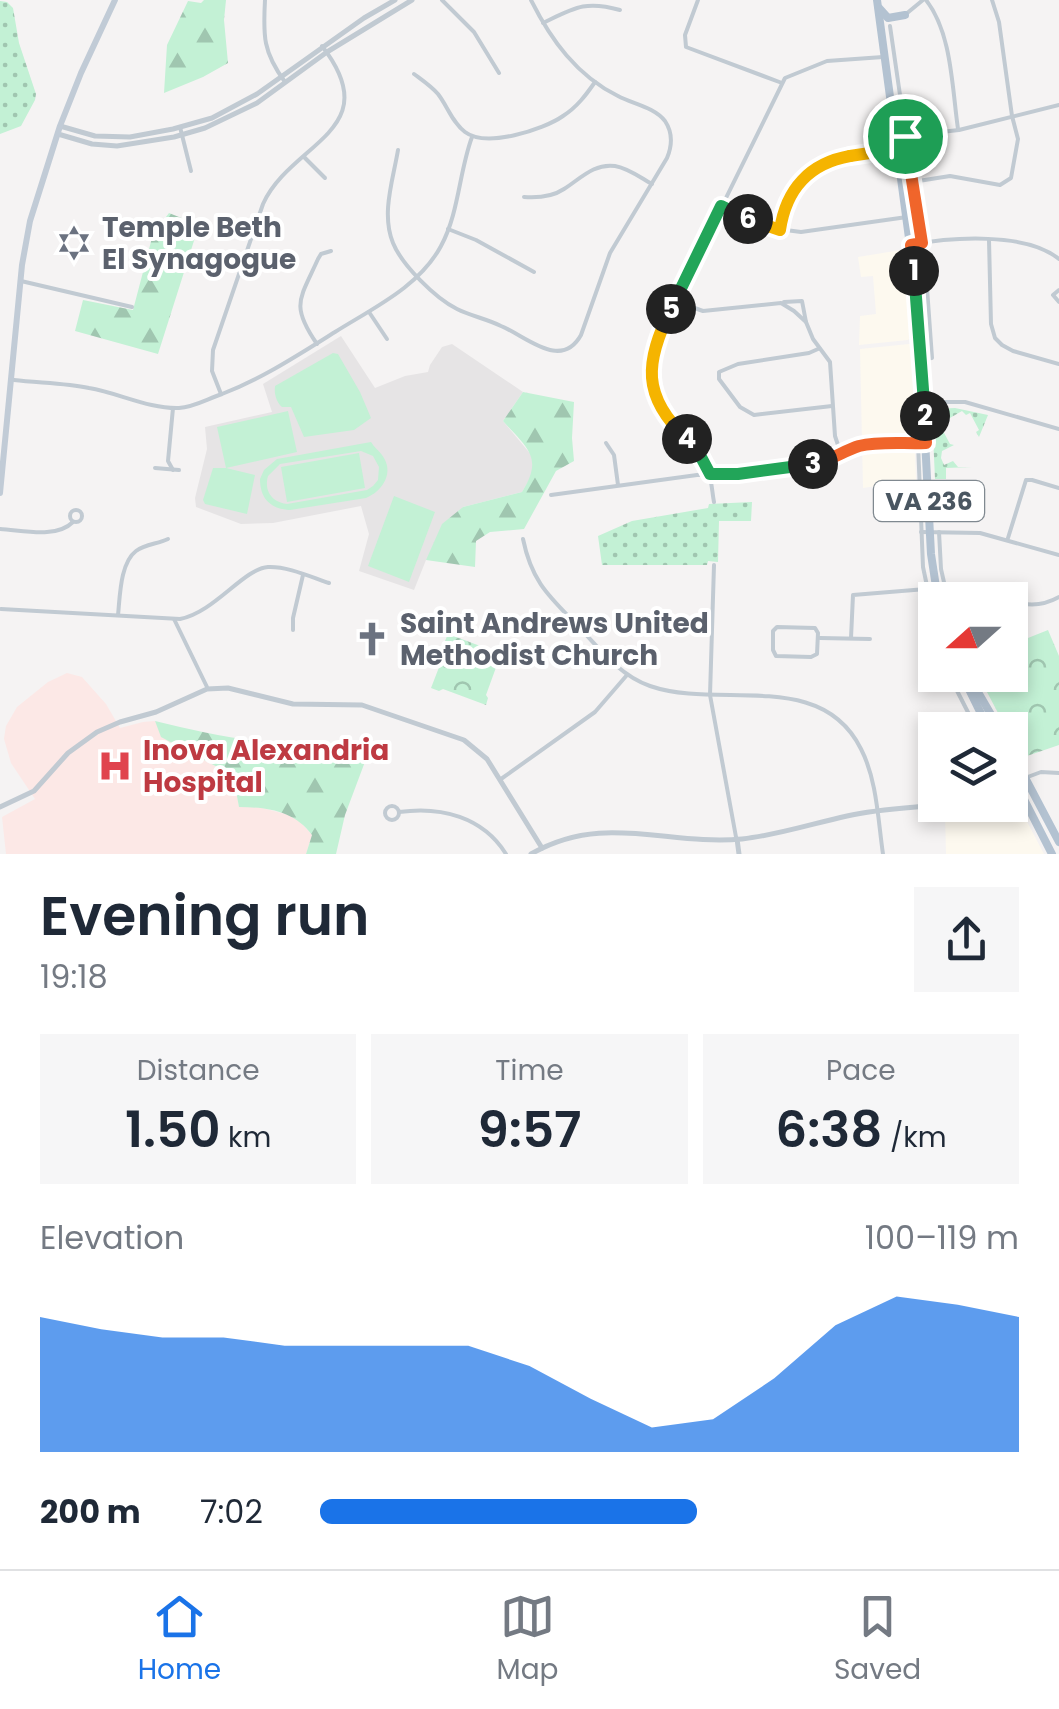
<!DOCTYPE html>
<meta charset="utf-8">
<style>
body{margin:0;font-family:Poppins,sans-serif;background:#f6f6f7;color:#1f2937;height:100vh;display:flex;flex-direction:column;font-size:38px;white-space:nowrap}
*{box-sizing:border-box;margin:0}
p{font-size:32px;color:#747a83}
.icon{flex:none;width:55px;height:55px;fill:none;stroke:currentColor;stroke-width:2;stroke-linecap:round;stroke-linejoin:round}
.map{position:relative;height:854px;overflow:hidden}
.side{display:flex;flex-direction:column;background:#fff;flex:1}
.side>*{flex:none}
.needle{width:65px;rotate:249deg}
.controls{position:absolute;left:918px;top:582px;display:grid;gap:20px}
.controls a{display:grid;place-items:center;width:110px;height:110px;border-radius:0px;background:#fff;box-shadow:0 5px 15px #0003;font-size:50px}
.pin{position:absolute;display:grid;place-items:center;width:85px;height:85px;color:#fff;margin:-42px;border:5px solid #fff;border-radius:50%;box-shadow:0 2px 10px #0007}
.km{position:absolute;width:50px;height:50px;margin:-25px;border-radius:50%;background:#222;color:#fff;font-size:28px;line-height:50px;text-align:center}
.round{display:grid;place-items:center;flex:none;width:105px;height:105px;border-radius:0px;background:#f6f6f7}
.head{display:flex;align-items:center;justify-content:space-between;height:170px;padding:0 40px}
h1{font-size:55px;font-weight:600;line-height:75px}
.stats{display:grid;grid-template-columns:repeat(3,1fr);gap:15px;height:170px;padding:10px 40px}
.stats div{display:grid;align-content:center;border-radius:0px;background:#f6f6f7;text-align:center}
.stats b{font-size:50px;font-weight:600}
.stats small{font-size:28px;font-weight:400}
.stats p{font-size:28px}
.chart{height:280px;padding:20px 40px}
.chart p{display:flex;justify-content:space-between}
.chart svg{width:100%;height:180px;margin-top:10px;fill:#1a73e8;opacity:.7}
ul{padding:0 40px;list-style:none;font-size:32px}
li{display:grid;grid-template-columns:160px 120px 1fr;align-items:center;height:75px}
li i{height:25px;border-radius:12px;background:#1a73e8}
.menu{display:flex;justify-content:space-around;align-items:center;height:140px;border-top:2px solid #e0e1e3;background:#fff;font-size:28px;color:#747a83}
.menu a{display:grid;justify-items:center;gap:5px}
.menu .selected{color:#1a73e8}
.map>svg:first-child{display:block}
.commercial{fill:#fdf9ef}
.education{fill:#e6e4e5}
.medical{fill:#fce8e6}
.grass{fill:url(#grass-dots)}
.forest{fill:url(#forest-firs)}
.park{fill:url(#park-crowns)}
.pitch{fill:#c3f1d5;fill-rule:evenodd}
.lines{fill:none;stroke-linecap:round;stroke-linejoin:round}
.minor{stroke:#c1cad2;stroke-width:4}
.tertiary{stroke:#c1cad2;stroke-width:5}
.secondary{stroke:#c1cbd6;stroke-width:6}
.primary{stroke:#b3c2d1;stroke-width:8}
.split-1-casing{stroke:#fff;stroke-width:20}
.split-2-casing{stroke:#fff;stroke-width:20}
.split-3-casing{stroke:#fff;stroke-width:20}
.split-4-casing{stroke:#fff;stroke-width:20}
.split-5-casing{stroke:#fff;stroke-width:20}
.split-6-casing{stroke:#fff;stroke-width:20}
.split-7-casing{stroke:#fff;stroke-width:20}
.split-8-casing{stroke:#fff;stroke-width:20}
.split-1{stroke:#f0652b;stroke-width:12}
.split-2{stroke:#22a559;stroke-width:12}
.split-3{stroke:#f0652b;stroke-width:12}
.split-4{stroke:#22a559;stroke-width:12}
.split-5{stroke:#f5b400;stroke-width:12}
.split-6{stroke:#22a559;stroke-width:12}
.split-7{stroke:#f5b400;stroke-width:12}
.split-8{stroke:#f5b400;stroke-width:12}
.labels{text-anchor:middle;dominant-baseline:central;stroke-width:8;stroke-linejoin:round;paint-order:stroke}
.shield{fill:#fff;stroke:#808990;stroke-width:2.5}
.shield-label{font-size:25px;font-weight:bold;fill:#4a5661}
.worship-label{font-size:28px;font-weight:bold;fill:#5b616d;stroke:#fff;text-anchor:start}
.health-label{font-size:28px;font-weight:bold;fill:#be3a42;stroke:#fff;text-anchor:start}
</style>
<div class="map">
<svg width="1059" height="854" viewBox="0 0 1059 854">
<defs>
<pattern id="grass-dots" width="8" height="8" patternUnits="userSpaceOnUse" patternTransform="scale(2.5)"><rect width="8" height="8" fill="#c3f1d5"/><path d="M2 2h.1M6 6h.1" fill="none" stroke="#a0c6b0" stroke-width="1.8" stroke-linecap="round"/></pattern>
<pattern id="forest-firs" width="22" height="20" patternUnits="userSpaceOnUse" patternTransform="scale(2.5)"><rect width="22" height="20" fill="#c3f1d5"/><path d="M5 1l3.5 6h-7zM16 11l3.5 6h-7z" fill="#a0c6b0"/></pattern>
<pattern id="park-crowns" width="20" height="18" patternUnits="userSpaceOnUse" patternTransform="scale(2.5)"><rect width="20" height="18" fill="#c3f1d5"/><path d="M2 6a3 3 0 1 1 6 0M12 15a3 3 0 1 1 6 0" fill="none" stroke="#a0c6b0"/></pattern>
</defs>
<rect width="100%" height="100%" fill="#f5f3f3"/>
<g class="commercial">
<polygon points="907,249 915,334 908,340 859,345 860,316 876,314 873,276 861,277 858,257"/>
<polygon points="909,344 915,345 920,432 916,440 915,452 916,480 863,488 860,349"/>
<polygon points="1012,793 1044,854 946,854 945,811 965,810 981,805 1010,805 1010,794"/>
</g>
<polygon class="education" points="341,336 375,388 405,376 428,372 430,365 442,347 452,344 523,392 503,421 533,457 533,474 522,492 463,507 426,560 414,590 359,571 369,534 361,506 273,523 241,524 196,507 195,498 207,449 205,427 272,412 263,384"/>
<polygon class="medical" points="67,673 82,677 106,704 120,728 143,722 155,721 162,737 221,769 235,786 239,806 259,807 296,817 312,835 306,854 6,854 2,817 35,799 11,763 4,739 6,726 17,707 48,682"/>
<g class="grass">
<polygon points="0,1 7,2 13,8 19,43 36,94 35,100 21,126 0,134"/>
<polygon points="955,408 988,415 979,437 976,432 979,430 970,413 966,415 962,411 943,422 945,427 942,429 950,444 954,445 942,451 941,458 944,465 953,461 958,467 972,467 946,468 946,479 935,479 932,413 935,409"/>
<polygon points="752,502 751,521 719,521 718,562 708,561 707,565 602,565 598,536 632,521 708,508 709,504"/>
</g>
<g class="forest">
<polygon points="204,0 226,0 224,20 228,63 203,77 164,93 167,45 188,1 201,3"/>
<polygon points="169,213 199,225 158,354 75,331 83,300 133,310 153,234"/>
<path d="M523,392L574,402L572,438L574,461L556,471L524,529L490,532L476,541L475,567L426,560L442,524L463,507L522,492C544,457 527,448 503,421Z"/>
<path d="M155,721C226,739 299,751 372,743L345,815L336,854H306L312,835C295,811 267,807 239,807L235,786L221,769L161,737Z"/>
</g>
<g class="park">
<path d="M1048,630L1059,656V745L1024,757C1019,747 1010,742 1010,730H1007L978,675H1010V645Z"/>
<polygon points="448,634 491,650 494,648 502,651 486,695 488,698 486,705 443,689 439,691 431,688 448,644 445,641"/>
</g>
<g class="pitch">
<path d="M333,353L338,354L360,392L371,418L354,430L304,437L291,407H282C276,402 274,393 275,386Z"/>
<polygon points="288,411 297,452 226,468 255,475 247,514 205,504 203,500 213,468 226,468 217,427"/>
<path d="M371,442C374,447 378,450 382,455C395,472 383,491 366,498L290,510C270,509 260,498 260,479L264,470L277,459ZM361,451L373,456L379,467L378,480L373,486L367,490L287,504C271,502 264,490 268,476L280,464Z"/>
<polygon points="359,453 365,488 287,502 281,467"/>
<polygon points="394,496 435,512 409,582 368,566"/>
</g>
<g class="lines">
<g class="minor">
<path d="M265,0C263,36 263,52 285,82"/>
<polyline points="442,0 474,32 499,73"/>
<polyline points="698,0 685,35 686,47 782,83"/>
<path d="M926,0C952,33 952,88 958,129"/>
<polyline points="906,14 923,0"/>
<path d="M543,23C574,8 585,0 620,10"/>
<polyline points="890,26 926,274 932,358 922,359"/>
<path d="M414,74C422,80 431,86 438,94C448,107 452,122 465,132C486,148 543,130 563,116C577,107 586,95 595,82"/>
<polyline points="180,127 191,171"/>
<polyline points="895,137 959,130 1059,105"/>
<path d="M398,150C393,180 381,214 393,243C402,265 435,298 457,309C471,316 487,319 501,326C526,336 561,371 581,335L610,253L667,158C672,146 673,133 665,121C654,107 633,104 618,96C577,76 551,40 531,0"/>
<polyline points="304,157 325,178"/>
<polyline points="912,182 950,176 1000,185 1011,178 1018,139 1012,116 999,22 992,0"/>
<path d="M524,197C538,198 552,197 564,189C580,179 594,163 615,166C628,168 641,178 652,184"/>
<polyline points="723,206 770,228 801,232 907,217"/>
<path d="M781,228C785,200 803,168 832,159C852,153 875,152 897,149"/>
<polyline points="448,229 476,240 534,272"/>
<polyline points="989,240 991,324 995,338 1002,345 1013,351 1059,364"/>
<path d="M911,245C952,237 1026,232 1059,259"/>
<polyline points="21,281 132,307"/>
<polyline points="1059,290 1053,295 1059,302"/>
<polyline points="675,301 703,311 781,303 794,311 806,322 813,339 830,362 835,436 838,445 844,452"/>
<polyline points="784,302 802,301 806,322"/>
<polyline points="369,312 387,339"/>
<path d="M317,344C290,305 300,299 318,259L321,254L331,251"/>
<polyline points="818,349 809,353 738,364 719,372 719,379 740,407 754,415 832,406"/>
<path d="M14,380C39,383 65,383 89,388C119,393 149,409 179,408C194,407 207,399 222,394C263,378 298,355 335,332C373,308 419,287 441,246C459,213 459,172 472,137"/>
<path d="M221,394L212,371L213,350L263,204C291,142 388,131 322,46"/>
<polyline points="924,402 965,402 1059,429"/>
<polyline points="606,443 614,455 618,485"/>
<polyline points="918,443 923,567 935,624"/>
<polyline points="155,468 179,470"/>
<polyline points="173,470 168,461 173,408"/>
<polyline points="551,495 697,475 738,474 806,466 826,462 851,449 867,445 926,443"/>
<path d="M714,502C712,492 712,481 708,471C700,450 683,439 670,422C649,395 648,362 660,332L785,78L827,61L883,57"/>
<circle cx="76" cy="516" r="6"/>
<path d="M0,529C22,530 56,539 73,522"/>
<polyline points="921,532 980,533 1059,555"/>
<polyline points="939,532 941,569 948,600"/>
<polyline points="1008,538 1026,480 1032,480 1059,488"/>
<path d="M523,539C532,583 550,597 580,628C601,651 621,676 650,686C719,710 821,668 861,749C877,780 878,820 883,854"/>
<polyline points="714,565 710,695 736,837"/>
<path d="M1008,594C1020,609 1043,606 1059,597"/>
<path d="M1,609L180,619C215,612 243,569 268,567C287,566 311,577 329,583"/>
<path d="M118,615C120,597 120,563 136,551C145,544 158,544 168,539"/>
<polyline points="174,619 207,687"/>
<polygon points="777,627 815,628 818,633 817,654 811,657 776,656 773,650 773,631"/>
<polyline points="293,630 293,618 303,575"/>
<polyline points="820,638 870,639"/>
<polyline points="851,638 853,595 926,589"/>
<polyline points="949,675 977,730"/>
<polyline points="1025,778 1041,772 1059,773"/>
<polyline points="501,779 595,712 627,675"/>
<circle cx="392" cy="813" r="7"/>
<path d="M399,812C441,806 483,817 506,854"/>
</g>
<g class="tertiary">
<polyline points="60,126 95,136 130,137 173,129 212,118 257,94 364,18 395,0"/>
<polyline points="58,134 92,144 117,146 174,137 205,128 257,103 327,52 412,0"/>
<polyline points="1010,784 1025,778"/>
<polyline points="0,807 34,791 68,753 97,732 120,722 156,712 207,689 228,688 293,704 362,705 464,740 487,759 542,848"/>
<polyline points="737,839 739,854"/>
<path d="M531,854C603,812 667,846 742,839C778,835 811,824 847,816C877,809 907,808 938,805"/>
</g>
<polyline class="secondary" points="0,493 22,265 30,221 60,126 81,73 115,0"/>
<g class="primary">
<polyline points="877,0 918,305 931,554 938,600"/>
<polyline points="879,8 888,18 905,15"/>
<polyline points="962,675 989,730"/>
<polyline points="968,675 1000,730"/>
<polyline points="1010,749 1059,842"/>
<polyline points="1010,772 1052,854"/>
</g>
</g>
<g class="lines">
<g class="split-1-casing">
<polyline id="split-1" points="905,136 922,243 911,245 914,271"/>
</g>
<g class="split-2-casing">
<polyline id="split-2" points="914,271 925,416"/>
</g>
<g class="split-3-casing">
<path id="split-3" d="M813,464C830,461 843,451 859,446C880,441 905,444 926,443L925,416"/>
</g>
<g class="split-4-casing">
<polyline id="split-4" points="687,439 701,457 710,474 738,474 813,464"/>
</g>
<g class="split-5-casing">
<path id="split-5" d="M671,309C645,362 641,396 687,439"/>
</g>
<g class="split-6-casing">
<polyline id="split-6" points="671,309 721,206 748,219"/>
</g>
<g class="split-7-casing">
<path id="split-7" d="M748,219L780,230C786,189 810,163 850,156"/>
</g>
<g class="split-8-casing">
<polyline id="split-8" points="850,156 896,149 895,137 905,136"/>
</g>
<use href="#split-1" class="split-1"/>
<use href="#split-2" class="split-2"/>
<use href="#split-3" class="split-3"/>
<use href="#split-4" class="split-4"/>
<use href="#split-5" class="split-5"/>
<use href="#split-6" class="split-6"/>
<use href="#split-7" class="split-7"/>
<use href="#split-8" class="split-8"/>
</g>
<defs>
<g id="synagogue-bare" transform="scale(2.7)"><path d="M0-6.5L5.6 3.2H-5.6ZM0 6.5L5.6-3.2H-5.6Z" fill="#6b7280" stroke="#fff" stroke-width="2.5" paint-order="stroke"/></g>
<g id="church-bare" transform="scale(2.7)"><path d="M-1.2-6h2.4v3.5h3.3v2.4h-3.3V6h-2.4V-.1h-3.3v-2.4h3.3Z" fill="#6b7280" stroke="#fff" stroke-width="2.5" paint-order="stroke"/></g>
<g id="hospital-bare" transform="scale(2.7)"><path d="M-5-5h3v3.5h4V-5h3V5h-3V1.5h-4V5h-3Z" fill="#e0444e" stroke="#fff" stroke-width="2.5" paint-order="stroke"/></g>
</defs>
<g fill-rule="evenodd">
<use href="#synagogue-bare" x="74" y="243"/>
<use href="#church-bare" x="372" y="639"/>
<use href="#hospital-bare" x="115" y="766"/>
</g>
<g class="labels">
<rect class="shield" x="874" y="481" width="110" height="40" rx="8"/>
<g class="shield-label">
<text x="929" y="501">VA 236</text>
</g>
<g class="worship-label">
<text x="102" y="227">Temple Beth<tspan x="102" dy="32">El Synagogue</tspan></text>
<text x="400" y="623">Saint Andrews United<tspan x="400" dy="32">Methodist Church</tspan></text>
</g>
<g class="health-label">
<text x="143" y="750">Inova Alexandria<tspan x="143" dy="32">Hospital</tspan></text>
</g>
</g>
</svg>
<div class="controls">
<a><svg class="needle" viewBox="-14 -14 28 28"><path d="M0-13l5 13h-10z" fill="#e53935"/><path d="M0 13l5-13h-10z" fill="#747a83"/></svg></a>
<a><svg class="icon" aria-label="layers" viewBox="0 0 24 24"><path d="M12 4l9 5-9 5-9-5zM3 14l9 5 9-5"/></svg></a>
</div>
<div class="pin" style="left:905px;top:136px;background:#1e9e55"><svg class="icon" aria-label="arrive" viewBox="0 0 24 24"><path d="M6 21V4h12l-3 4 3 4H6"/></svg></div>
<b class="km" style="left:914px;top:271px">1</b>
<b class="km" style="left:925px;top:416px">2</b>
<b class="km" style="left:813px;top:464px">3</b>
<b class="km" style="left:687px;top:439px">4</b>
<b class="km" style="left:671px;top:309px">5</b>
<b class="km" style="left:748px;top:219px">6</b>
</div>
<section class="side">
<div class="head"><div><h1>Evening run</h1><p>19:18</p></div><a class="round"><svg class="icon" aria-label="share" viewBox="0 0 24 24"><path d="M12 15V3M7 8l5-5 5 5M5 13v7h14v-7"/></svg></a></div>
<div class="stats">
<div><p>Distance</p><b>1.50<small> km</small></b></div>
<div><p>Time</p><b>9:57</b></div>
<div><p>Pace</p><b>6:38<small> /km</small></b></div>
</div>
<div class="chart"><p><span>Elevation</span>100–119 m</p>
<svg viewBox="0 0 160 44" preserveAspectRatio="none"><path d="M0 44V11L10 14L20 16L30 16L40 18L50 18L60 18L70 18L80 23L90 31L100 38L110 36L120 26L130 13L140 6L150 8L160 11V44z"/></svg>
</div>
<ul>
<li><b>200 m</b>7:02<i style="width:54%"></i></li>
</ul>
</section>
<nav class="menu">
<a class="selected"><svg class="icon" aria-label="home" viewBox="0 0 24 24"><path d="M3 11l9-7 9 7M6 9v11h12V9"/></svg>Home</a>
<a><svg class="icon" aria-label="map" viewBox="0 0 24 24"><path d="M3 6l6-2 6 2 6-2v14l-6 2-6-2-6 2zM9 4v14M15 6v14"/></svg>Map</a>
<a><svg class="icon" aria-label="saved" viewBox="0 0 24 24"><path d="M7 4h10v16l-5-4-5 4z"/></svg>Saved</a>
</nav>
